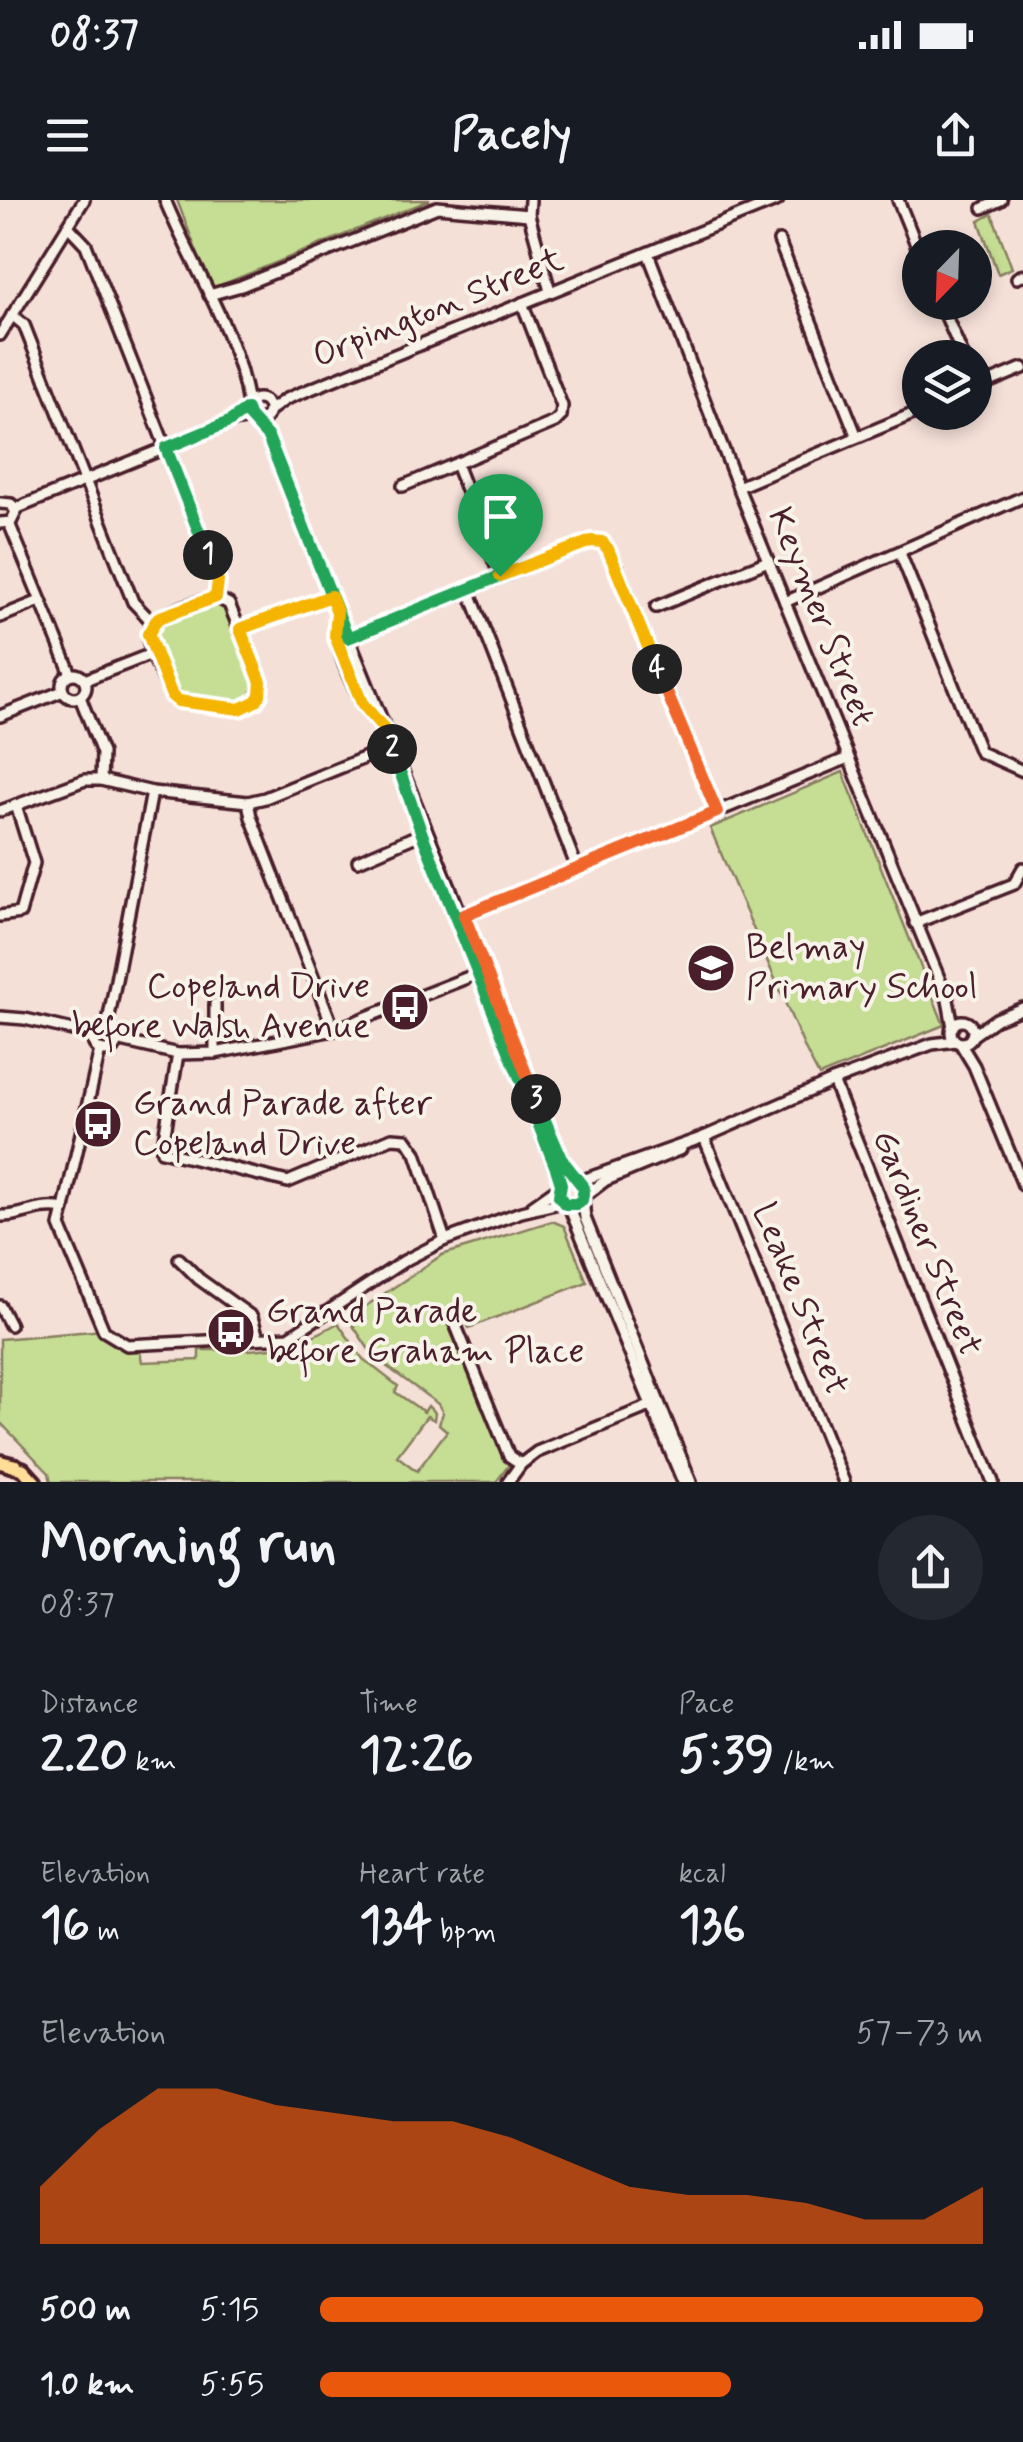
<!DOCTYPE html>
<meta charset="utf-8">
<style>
body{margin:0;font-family:Mynerve,sans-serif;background:#242831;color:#f1f3f6;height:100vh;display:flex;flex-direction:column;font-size:38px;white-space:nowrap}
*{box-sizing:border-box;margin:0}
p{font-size:32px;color:#9ea1a6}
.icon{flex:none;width:55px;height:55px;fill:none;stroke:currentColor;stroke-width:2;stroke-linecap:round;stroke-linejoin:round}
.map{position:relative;height:1282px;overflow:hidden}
.sheet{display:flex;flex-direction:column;background:#171b24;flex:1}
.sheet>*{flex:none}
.needle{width:65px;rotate:203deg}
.controls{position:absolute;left:902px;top:30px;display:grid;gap:20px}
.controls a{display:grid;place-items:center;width:90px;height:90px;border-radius:50%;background:#171b24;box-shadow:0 5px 15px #0003;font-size:50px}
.pin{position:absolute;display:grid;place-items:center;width:85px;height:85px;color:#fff;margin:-102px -42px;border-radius:50% 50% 50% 0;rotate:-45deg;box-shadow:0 0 10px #0007}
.pin .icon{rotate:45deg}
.km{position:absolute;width:50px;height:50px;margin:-25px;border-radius:50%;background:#222;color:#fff;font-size:28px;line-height:50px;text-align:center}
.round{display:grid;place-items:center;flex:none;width:105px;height:105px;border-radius:52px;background:#242831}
.head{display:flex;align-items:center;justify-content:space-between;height:170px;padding:0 40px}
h1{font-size:55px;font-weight:700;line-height:75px}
.metrics{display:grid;grid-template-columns:repeat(3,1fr);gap:15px;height:170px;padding:10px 40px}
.metrics div{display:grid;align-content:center}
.metrics b{font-size:50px;font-weight:700}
.metrics small{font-size:28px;font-weight:400}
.metrics p{font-size:28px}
.chart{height:280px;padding:20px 40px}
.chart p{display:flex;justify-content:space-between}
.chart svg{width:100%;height:180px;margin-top:10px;fill:#ea580c;opacity:.7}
ul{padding:0 40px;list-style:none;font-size:32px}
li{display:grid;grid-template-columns:160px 120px 1fr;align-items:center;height:75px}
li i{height:25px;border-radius:12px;background:#ea580c}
.status{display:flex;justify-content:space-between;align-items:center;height:70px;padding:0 50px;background:#171b24;direction:ltr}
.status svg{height:28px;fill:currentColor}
header{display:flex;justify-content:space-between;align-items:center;height:130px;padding:0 40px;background:#171b24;font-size:45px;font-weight:700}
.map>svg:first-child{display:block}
.green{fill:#c5de94;stroke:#887e60;stroke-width:2.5}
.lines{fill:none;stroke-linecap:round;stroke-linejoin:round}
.minor-casing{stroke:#4a1f2b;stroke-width:16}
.major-casing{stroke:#4a1f2b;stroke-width:19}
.highway-casing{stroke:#4a1f2b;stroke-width:20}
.minor{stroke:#f7f3e8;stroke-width:9}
.major{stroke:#fedd96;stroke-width:11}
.highway{stroke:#fedd96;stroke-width:12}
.split-1-casing{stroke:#fff;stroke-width:20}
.split-2-casing{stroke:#fff;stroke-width:20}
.split-3-casing{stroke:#fff;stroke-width:20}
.split-4-casing{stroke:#fff;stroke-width:20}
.split-5-casing{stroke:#fff;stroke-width:20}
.split-1{stroke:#22a559;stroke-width:12}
.split-2{stroke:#f5b400;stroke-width:12}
.split-3{stroke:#22a559;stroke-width:12}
.split-4{stroke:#f0652b;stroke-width:12}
.split-5{stroke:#f5b400;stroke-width:12}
.labels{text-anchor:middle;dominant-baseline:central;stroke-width:8;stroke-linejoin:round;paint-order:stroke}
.street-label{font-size:35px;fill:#4a1f2b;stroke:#f7f3e8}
.poi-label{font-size:35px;fill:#4a1f2b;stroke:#f7f3e8;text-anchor:start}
</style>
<div class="status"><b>08:37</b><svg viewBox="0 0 49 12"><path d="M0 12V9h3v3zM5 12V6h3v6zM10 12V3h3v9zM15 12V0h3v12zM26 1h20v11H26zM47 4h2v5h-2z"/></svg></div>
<header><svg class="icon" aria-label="menu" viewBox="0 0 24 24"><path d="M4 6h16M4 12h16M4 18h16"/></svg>Pacely<svg class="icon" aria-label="share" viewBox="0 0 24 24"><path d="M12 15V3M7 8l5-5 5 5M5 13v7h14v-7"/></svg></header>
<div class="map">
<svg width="1023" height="1282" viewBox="0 0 1023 1282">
<rect width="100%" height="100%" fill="#f5e0d8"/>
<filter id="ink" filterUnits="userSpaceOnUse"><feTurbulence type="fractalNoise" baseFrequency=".01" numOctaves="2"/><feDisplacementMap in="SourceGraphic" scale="20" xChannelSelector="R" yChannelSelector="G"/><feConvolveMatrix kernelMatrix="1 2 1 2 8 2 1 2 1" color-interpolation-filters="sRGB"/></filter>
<g filter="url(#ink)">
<g class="green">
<polygon points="177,0 430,0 211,89"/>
<polygon points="992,14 1012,68 998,74 979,21"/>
<polygon points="212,402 228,409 259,485 256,497 240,507 181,498 175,491 155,440 158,424"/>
<polygon points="843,572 944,825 819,876 806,851 710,628"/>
<path d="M552,1021L564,1026L587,1082L469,1128L461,1111L450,1109L445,1118L509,1265L496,1282H51L49,1273L0,1222V1139L103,1130C112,1147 122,1149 140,1151L142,1162L199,1160V1150C257,1150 286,1154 338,1123L363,1159L398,1186L395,1192L424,1212L428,1206L435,1213L434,1220L427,1216L397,1256L417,1271L447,1231L439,1224L443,1213L438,1204L374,1157L348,1118L442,1055Z"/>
</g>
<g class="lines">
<g class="minor-casing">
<g id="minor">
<path d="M165,0C192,67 238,133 248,205"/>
<polyline points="530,0 529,15 550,91"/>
<polyline points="898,0 920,54"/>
<polyline points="983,8 1001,0"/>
<polyline points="68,26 86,45 218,381 216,397"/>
<polyline points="779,41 857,237"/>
<polyline points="648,53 738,287 948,800 953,827"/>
<polyline points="1017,78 1023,75"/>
<polyline points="209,95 241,86 437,7 529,15"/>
<polyline points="940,102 964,158"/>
<polyline points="12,115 24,125 133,402 153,423"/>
<polyline points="0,135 84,0"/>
<polyline points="975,188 1023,168"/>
<circle cx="258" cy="210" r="11"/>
<polyline points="269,211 286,199 778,0"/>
<polyline points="254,220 267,237 557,951 576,979"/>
<polyline points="456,264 500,376"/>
<polyline points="403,286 555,222 561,216 562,206 522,103"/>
<polyline points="738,287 920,211"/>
<polyline points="0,303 11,304 16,312 11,322 0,323"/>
<polyline points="15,309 229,222 251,218"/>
<polyline points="9,323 71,474"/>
<polyline points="900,353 980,552 1023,571"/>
<polyline points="469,390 577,668"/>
<path d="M216,397L229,404L261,482L256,501L239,509L178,501L172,496C165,479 148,453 148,435C149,414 199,401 216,397Z"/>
<polyline points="785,402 1023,297"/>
<polyline points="656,407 768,361"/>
<path d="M337,416C331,445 357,503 379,523"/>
<polyline points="0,417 40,401"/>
<polyline points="240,429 331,396"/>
<polyline points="348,438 591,341 602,342 609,349 717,612"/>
<circle cx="74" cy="486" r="12"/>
<polyline points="85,480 154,453"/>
<polyline points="80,497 102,553 101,580"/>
<polyline points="0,516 63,491"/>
<polyline points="248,602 251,617 334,830"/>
<polyline points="0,611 85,580 101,580 152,592 248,602 265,598 391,547"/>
<polyline points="415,615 561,984"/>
<polyline points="358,661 425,632"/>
<polyline points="0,716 20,713 34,663 16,605"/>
<polyline points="457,718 848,558"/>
<polyline points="915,723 1014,684 1023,668"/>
<polyline points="215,804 215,853"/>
<polyline points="0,817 25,819 94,835"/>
<circle cx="962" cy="832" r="11"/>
<polyline points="107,827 152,592"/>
<circle cx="105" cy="839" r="12"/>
<polyline points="972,836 996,819 1023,808"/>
<polyline points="117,840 178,854 215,853 334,830 479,773"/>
<polyline points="960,843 974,866 1023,985"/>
<polyline points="100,850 60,1026 104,1131 127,1145 289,1137 404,1061 445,1040 521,1012 563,1002"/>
<polyline points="178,854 162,951 288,982 392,938 406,939 416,953 445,1040"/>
<polyline points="833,881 993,1282"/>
<polyline points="704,937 844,1282"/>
<circle cx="572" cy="992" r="13"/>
<polyline points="580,981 704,937 833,881 932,844 956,841"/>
<polyline points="585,996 606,980 681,949"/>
<polyline points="583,1000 585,1018 691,1282"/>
<polyline points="568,1004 683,1282"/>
<polyline points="532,1006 559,987"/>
<path d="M0,1016C24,1017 35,1004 64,1009"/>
<polyline points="179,1059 199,1079 252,1117 258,1138"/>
<polyline points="0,1106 10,1125"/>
<polyline points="452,1116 509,1256 521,1264"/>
<polyline points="508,1282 521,1264 537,1252 657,1203"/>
</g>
</g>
<g class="major-casing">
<polyline id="major" points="9,1265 23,1269 35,1282"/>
</g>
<g class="highway-casing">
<polyline id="highway" points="0,1262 16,1266"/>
</g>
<use href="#minor" class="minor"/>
<use href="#major" class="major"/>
<use href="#highway" class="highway"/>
</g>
</g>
<g class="lines" filter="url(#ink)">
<g class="split-1-casing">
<polyline id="split-1" points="208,355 166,248 229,222 247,209 249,216 268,237 348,438 500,376"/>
</g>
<g class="split-2-casing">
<polyline id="split-2" points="208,355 218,381 216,397 158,418 148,434 172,496 178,501 240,509 256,501 260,495 261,482 240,429 331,396 337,412 335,436 362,503 384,529 392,549"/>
</g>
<g class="split-3-casing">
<polyline id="split-3" points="392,549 422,634 556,968 561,984 559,996 565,1004 576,1004 582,1000 584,988 562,960 536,899"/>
</g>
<g class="split-4-casing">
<polyline id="split-4" points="536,899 464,715 717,612 657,469"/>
</g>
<g class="split-5-casing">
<polyline id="split-5" points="500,376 591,341 602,342 608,349 657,469"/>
</g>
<use href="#split-1" class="split-1"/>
<use href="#split-2" class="split-2"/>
<use href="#split-3" class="split-3"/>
<use href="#split-4" class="split-4"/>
<use href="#split-5" class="split-5"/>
</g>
<defs>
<g id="school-disc" transform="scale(2.5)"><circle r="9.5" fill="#4a1f2b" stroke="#f7f3e8"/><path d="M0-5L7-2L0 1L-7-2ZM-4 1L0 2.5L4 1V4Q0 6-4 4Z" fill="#fff"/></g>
<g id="bus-disc" transform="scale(2.5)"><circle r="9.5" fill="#4a1f2b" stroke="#f7f3e8"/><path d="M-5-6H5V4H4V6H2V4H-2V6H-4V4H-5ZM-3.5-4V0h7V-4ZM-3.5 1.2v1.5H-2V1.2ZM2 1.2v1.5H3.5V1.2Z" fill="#fff"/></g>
</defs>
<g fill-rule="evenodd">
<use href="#school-disc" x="711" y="768"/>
<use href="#bus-disc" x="405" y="807"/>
<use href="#bus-disc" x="98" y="924"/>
<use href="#bus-disc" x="231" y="1132"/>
</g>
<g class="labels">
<g class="street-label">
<text transform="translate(438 108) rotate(-22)">Orpington Street</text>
<text transform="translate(821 417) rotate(68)">Keymer Street</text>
<text transform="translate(927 1043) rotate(68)">Gardiner Street</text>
<text transform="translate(800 1099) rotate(68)">Leake Street</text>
</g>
<g class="poi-label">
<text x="746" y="748">Belmay<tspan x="746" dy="40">Primary School</tspan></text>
<text x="370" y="787" text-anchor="end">Copeland Drive<tspan x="370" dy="40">before Walsh Avenue</tspan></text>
<text x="133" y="904">Grand Parade after<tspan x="133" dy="40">Copeland Drive</tspan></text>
<text x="266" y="1112">Grand Parade<tspan x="266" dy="40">before Graham Place</tspan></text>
</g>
</g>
</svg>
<div class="controls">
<a><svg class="needle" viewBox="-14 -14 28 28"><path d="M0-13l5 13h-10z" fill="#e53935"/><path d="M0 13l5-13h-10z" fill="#9ea1a6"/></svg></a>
<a><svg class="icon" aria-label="layers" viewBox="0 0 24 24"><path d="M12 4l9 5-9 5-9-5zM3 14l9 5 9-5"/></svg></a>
</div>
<div class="pin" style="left:500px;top:376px;background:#1e9e55"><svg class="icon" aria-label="arrive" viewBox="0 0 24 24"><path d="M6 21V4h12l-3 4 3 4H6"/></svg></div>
<b class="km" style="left:208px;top:355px">1</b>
<b class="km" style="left:392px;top:549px">2</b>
<b class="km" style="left:536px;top:899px">3</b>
<b class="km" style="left:657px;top:469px">4</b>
</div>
<section class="sheet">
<div class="head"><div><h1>Morning run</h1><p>08:37</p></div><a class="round"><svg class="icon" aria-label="share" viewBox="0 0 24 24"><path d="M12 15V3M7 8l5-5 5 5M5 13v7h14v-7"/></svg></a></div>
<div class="metrics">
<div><p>Distance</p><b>2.20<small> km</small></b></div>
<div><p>Time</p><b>12:26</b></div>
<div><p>Pace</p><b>5:39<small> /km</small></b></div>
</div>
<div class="metrics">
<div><p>Elevation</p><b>16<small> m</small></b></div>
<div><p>Heart rate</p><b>134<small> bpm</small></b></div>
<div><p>kcal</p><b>136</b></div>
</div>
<div class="chart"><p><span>Elevation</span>57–73 m</p>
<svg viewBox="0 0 160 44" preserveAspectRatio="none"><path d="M0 44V30L10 16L20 6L30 6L40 10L50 12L60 14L70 14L80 18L90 24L100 30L110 32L120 32L130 34L140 38L150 38L160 30V44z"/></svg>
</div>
<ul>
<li><b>500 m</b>5:15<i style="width:100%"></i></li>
<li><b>1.0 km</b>5:55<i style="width:62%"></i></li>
</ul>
</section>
